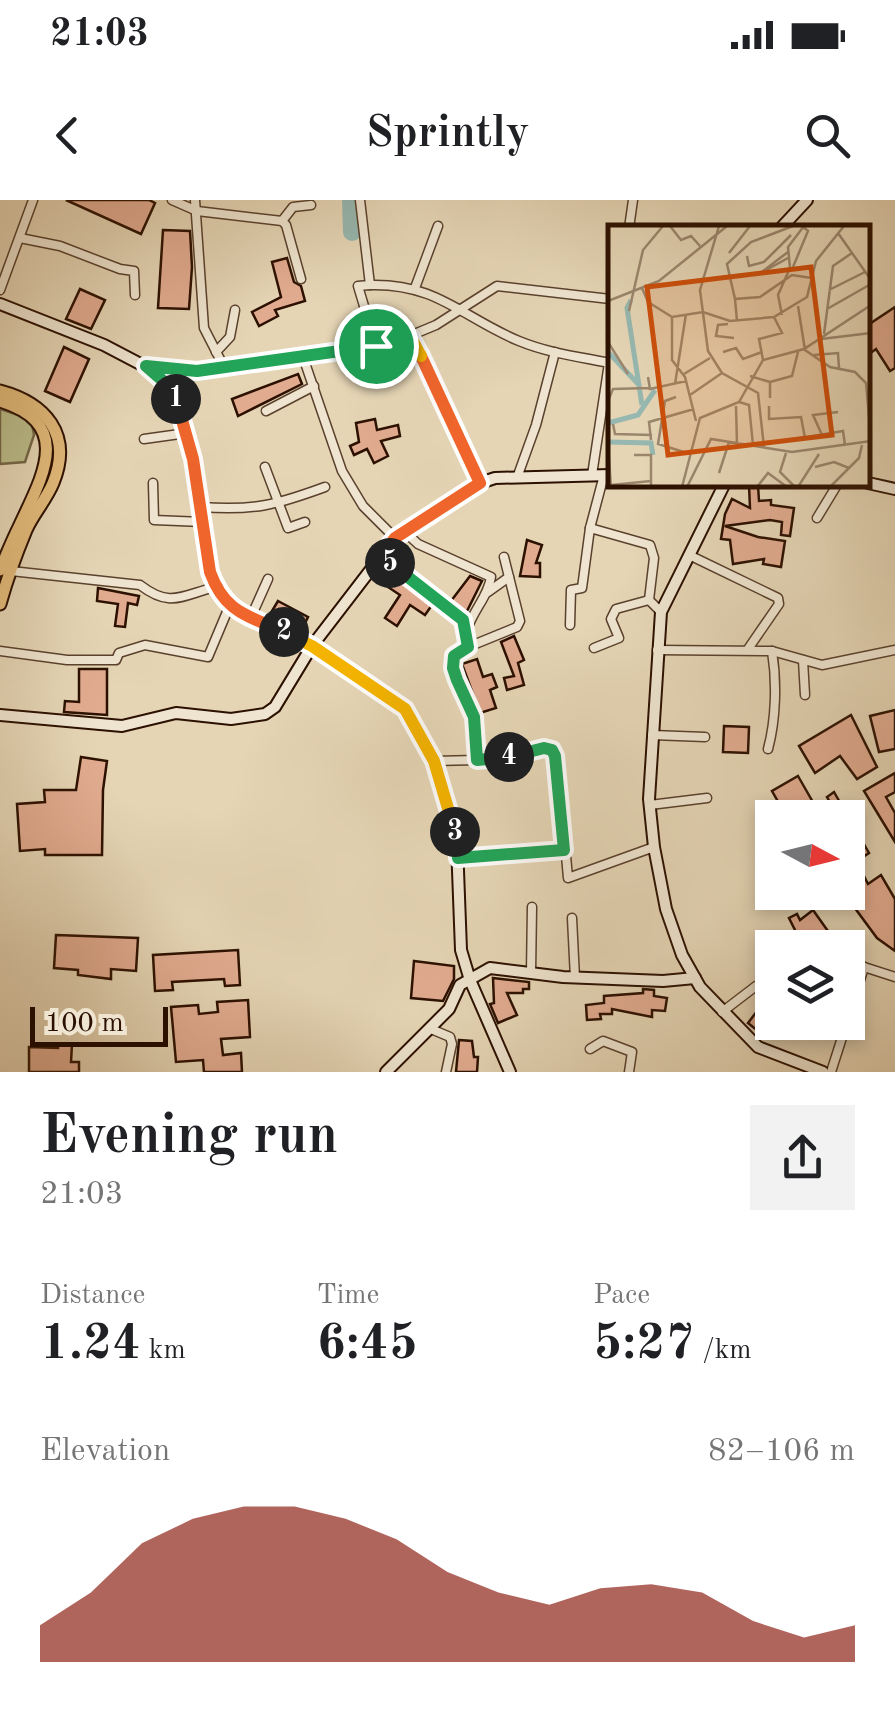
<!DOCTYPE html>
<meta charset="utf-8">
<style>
body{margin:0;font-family:"Old Standard TT",serif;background:#f2f2f2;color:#202124;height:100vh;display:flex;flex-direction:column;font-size:38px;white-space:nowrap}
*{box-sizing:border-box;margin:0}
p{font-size:32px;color:#757577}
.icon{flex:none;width:55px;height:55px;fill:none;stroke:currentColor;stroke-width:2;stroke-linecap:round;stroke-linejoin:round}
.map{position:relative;height:872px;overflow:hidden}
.panel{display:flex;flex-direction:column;background:#fff;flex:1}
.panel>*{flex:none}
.needle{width:65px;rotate:97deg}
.tools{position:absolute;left:755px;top:600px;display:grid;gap:20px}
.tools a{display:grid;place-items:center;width:110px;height:110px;border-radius:0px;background:#fff;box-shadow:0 5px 15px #0003;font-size:50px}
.scale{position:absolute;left:30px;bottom:25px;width:138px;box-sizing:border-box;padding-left:10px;border:5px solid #2c1000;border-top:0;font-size:28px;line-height:35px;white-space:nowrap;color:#2c1000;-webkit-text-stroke:8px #eee4cf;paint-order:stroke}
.pin{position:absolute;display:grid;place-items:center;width:85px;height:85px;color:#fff;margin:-42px;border:5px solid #fff;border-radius:50%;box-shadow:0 2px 10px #0007}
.km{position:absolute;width:50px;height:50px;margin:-25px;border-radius:50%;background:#222;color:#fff;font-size:28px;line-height:50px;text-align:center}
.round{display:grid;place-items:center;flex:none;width:105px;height:105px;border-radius:0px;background:#f2f2f2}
.summary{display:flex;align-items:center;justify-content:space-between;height:170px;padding:0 40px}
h1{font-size:55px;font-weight:700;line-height:75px}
.metrics{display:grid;grid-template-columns:repeat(3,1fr);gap:15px;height:170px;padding:10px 40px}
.metrics div{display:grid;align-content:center}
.metrics b{font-size:50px;font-weight:700}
.metrics small{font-size:28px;font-weight:400}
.metrics p{font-size:28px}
.chart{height:280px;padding:20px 40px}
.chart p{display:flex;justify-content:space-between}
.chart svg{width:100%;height:180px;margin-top:10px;fill:#8f2418;opacity:.7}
.status{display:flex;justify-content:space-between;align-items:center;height:70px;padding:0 50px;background:#fff;direction:ltr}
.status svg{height:28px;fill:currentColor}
header{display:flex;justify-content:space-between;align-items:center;height:130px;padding:0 40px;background:#fff;font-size:45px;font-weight:700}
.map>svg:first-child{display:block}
.green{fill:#babc8a;stroke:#736645;stroke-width:2.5}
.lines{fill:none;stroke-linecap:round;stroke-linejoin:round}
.river{stroke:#96b8b0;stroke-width:18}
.building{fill:#e1ab90;stroke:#2c1000;stroke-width:2.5}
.street-casing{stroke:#5a412d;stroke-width:11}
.secondary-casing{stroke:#2c1000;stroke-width:14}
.primary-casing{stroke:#2c1000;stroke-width:15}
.street{stroke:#eee4cf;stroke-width:8}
.secondary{stroke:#eee4cf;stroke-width:10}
.primary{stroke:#e2ba7a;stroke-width:11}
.split-1-casing{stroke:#fff;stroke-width:20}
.split-2-casing{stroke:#fff;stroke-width:20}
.split-3-casing{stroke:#fff;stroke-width:20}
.split-4-casing{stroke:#fff;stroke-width:20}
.split-5-casing{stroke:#fff;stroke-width:20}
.split-6-casing{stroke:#fff;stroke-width:20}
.split-7-casing{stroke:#fff;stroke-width:20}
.split-1{stroke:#22a559;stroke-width:12}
.split-2{stroke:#f0652b;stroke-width:12}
.split-3{stroke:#f5b400;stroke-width:12}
.split-4{stroke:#22a559;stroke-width:12}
.split-5{stroke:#22a559;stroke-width:12}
.split-6{stroke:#f0652b;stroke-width:12}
.split-7{stroke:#f5b400;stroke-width:12}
.inset-river{fill:none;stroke:#96b8b0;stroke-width:5}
.inset-road{fill:none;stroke:#9b866d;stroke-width:2.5}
.view{fill:#cc4e0a;fill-opacity:0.15;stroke:#cc4e0a;stroke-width:5}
.inset-edge{fill:none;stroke:#2c1000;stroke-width:5}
</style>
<div class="status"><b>21:03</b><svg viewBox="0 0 49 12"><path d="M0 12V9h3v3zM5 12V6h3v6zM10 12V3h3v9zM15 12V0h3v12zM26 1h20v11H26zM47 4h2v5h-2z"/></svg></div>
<header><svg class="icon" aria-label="back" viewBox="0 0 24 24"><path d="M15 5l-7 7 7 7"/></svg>Sprintly<svg class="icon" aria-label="search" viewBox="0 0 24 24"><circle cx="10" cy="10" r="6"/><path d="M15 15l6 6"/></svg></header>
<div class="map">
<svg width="895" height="872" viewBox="0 0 895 872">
<rect width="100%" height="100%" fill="#e5d5b5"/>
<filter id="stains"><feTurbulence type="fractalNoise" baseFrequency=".002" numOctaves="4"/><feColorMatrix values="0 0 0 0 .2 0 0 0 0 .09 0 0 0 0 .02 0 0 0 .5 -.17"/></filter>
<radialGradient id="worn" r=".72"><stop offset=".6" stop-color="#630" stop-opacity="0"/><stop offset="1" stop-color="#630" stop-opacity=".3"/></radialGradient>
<polygon class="green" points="0,209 24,217 32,224 34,235 25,262 0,264"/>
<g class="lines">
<polyline class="river" points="351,0 352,32"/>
</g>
<g class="building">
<polygon points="66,0 149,0 155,3 141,34"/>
<polygon points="163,30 190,31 192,67 189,109 158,108"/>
<polygon points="287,58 294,82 301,86 305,101 275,110 278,116 259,126 252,112 281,97 272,62"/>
<polygon points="80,89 105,100 91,129 66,119"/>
<polygon points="895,107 895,168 890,171 876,149 872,152 868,145 868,125"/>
<polygon points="64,147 89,159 70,202 45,191"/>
<polygon points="298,174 302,184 238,216 232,199"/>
<polygon points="375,219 377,230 398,225 400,236 381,241 388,256 374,263 367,249 354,255 350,246 359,242 356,223"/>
<polygon points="749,285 758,285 759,301 771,300 771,305 794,308 790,336 781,335 782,322 770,320 725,326 758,337 785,341 781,367 763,364 764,359 733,364 730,340 721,339 725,314 732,299 750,308"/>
<polygon points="527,340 542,345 536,363 540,363 540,377 520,376"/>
<polygon points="387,370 432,405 425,415 410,405 397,426 385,418 400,395 379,381"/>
<polygon points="470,376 482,381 466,413 451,401"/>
<polygon points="98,388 139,396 137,405 128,403 125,427 115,426 118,404 97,401"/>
<polygon points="278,401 308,417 301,431 269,416"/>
<polygon points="514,436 524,460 518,463 524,485 507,490 504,478 514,476 501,442"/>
<polygon points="477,459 483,477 492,474 497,487 490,490 496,508 480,513 462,464"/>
<polygon points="79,469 107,469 107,515 64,512 65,501 79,502"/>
<polygon points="895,510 895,549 879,552 870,516"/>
<polygon points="851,515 877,567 857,579 840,556 815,573 799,546"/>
<polygon points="724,526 749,527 748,553 723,552"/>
<polygon points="81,557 107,561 103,590 102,655 45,655 45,649 20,651 17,604 45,602 44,590 76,590"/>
<polygon points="895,573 895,592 886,597 895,613 895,642 864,591"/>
<polygon points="798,576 822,618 796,618 791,608 784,612 772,591"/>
<polygon points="834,592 869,653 849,666 856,679 863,674 868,684 881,675 895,699 895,751 877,738 843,692 848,692 848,618 839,618 827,597"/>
<polygon points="813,710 840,748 804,748 789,718 797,714 800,720"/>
<polygon points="56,735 138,738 136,771 111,769 111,779 78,775 78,770 54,768"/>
<polygon points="238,750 240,785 225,786 224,779 172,782 173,790 155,791 153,755"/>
<polygon points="414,761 454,766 454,779 443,801 411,798"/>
<polygon points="493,778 529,782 529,789 523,789 523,793 507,793 517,815 498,823 490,804 494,803"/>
<polygon points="772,782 772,812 758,831 748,823 767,798 762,793"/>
<polygon points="643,789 654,790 654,796 667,798 665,811 652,810 652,817 612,809 612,814 600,814 601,819 587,820 586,805 604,803 604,796 643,793"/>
<polygon points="248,800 250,837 221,839 223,855 241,853 242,872 204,872 203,860 176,862 171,807 198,805 199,814 218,812 217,802"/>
<polygon points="459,840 472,841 474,857 478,857 477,872 456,872"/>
<polygon points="58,844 72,844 71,862 79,862 79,872 29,872 29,847 58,848"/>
</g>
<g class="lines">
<g class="street-casing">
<g id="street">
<polyline points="172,0 197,11 282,21 286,25 301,79"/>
<polyline points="195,0 204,128 224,167"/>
<polyline points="360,0 370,85 358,86 376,146"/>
<polyline points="282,21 293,7 311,5"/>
<polyline points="629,28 633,0"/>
<polyline points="20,38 60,46 120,69 134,71 135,95"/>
<path d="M370,85C437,83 463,118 519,141C548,153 580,157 610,163"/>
<polyline points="415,88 438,26"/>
<polyline points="0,90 33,0"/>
<polyline points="411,138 480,283"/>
<polyline points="216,152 230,137 235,110"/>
<polyline points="302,154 342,271 363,306 395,338"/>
<polyline points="146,167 197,171 395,142 436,125 497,86 610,99"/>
<polyline points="266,211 314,186"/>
<polyline points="144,239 187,233"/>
<polyline points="265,267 288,328 305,322"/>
<polyline points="518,275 536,225 555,152"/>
<polyline points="592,275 609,163"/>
<polyline points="153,283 154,320 203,322"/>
<path d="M201,307C254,311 276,305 325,287"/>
<polyline points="817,318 837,285"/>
<polyline points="590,328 604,275"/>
<path d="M405,332L418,344L491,377C488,397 473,410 467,430"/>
<polyline points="689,355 778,398 779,404 748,449"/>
<polyline points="381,356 463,420 468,447"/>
<path d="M11,371L140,385C170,408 181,396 215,387"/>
<polyline points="488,392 509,377"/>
<polyline points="251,417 268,379"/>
<polyline points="570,425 571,390 582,388 590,328 650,345 654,358 649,400 661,412"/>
<polyline points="594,448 619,438 611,419 616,409 649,400"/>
<path d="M657,450L772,451C777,482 776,519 768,549"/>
<polyline points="0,451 67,460 116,460 119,453 145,445 208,457 229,407"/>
<polyline points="772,451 822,465 895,450"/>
<polyline points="803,460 805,495"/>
<polyline points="652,535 705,537"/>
<path d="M477,560C477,547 478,532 474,519C468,497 452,480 455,456L468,447L517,427L520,421L504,357"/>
<polyline points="434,561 477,560 544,549 552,550 558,566 568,678 654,647"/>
<polyline points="650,605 707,598"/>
<polyline points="458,658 563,650"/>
<polyline points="572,718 575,778"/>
<polyline points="864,767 895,777"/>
<polyline points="531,773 532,707"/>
<polyline points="722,812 756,786"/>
<polyline points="848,820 864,767 851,758"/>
<polyline points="431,829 450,837 452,844 446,872"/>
<polyline points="590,849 603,841 632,852 629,872"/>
<polyline points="831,872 847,822"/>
</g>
</g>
<g class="secondary-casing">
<g id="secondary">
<polyline points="781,28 807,0"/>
<polyline points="0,104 104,145 146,167 162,179 175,196 185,225 201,307 209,372 229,407 312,446 405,509 434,561 447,597 457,644 461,750 470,780 510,872"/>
<polyline points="868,283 895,289"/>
<polyline points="724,285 661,412 649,599 654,647 666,709 682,755 700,787 758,847 823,872"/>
<polyline points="0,515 122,526 176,513 231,519 265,514 275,507 312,446 395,338 480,283 495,278 610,275"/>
<polyline points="386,872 449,809 460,785 490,768 563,777 663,781 695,778"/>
</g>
</g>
<g class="primary-casing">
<g id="primary">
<path d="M0,191C45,203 73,234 53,283C46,300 33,314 26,330C16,354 7,379 0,404"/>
<path d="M0,201C75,224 42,277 19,327C12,341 6,356 0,370"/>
</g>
</g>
<use href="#street" class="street"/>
<use href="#secondary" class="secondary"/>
<use href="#primary" class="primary"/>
</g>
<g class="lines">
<g class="split-1-casing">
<polyline id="split-1" points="176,199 162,180 146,166 197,171 376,146"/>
</g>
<g class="split-2-casing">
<path id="split-2" d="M176,199L193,259L210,372C225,413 247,415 284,432"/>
</g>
<g class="split-3-casing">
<polyline id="split-3" points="284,432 312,446 405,509 434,561 455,632"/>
</g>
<g class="split-4-casing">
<polyline id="split-4" points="455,632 458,658 564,650 555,556 552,550 544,548 509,557"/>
</g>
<g class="split-5-casing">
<polyline id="split-5" points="390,363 463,420 468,447 454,456 453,468 457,480 474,517 477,560 509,557"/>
</g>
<g class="split-6-casing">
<polyline id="split-6" points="390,363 380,356 395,338 480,283 421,156"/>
</g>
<g class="split-7-casing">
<polyline id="split-7" points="376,146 411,138 421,156"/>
</g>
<use href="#split-1" class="split-1"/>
<use href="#split-2" class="split-2"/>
<use href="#split-3" class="split-3"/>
<use href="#split-4" class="split-4"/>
<use href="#split-5" class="split-5"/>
<use href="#split-6" class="split-6"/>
<use href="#split-7" class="split-7"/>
</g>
<g transform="translate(608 25)">
<rect width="262" height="262" fill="#e5d5b5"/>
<path class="inset-river" d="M23,75L19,83L34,180M0,127L32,161M0,198L30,190L47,165M0,217L43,218L45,230"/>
<path class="inset-road" d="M62,1L73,15L83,11L92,21M111,1L92,65L100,126L114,148L150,168L156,222M230,8L263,55M121,28L142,1M139,31L141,41L156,37L183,10M180,33L151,49L180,27M185,42L200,6L195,2M34,63L40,77L64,92L95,87L122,96L166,92L199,72L208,36L236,1M221,65L257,47M127,74L119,39L143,17L185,1M0,76L51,56L119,1M190,81L197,125L222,142L247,147L258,158L263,214M219,84L263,59M21,86L35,25L55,1M174,90L170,70L182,43L180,22L196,1M64,93V135L77,152L88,196M129,96L127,74L152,72L184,50L204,53M120,99L110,100L108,111L126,113M216,109L225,41L244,28M213,114L263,108M0,117L20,149M115,127L128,123L135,134L154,127M206,130L230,128L231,143M155,135L151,114L174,108L166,92M76,149L102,133M142,151L162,157V173M40,152L42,164L78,156M162,157L184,151L190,127M67,159L78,89M82,170L114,148M68,172L57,176L50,219L79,228M0,176L5,164L41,163M131,177L141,180L145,220M128,181L129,219M161,181V194L193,192L197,213M5,199L7,209L44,210M214,210L205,190L230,187M43,215L41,197L86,184M182,215L235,206L237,220M0,220L3,262M178,228L172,247L187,262M26,230H43V262M207,242L226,237L241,243M111,248L121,217M3,260L43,256M74,262L92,193L131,177L155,135L196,124L263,80M79,262L103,214L184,227L263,216M149,262L160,248L179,262M190,262L211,229M222,262L251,233L254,220"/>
<path class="view" d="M203,42L224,210L60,230L39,62Z"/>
<rect width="262" height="262" class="inset-edge"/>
</g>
<rect width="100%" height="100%" filter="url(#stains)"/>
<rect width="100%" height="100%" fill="url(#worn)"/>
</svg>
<div class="tools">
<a><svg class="needle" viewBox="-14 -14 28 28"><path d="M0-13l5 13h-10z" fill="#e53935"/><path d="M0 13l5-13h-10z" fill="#757577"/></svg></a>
<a><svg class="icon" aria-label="layers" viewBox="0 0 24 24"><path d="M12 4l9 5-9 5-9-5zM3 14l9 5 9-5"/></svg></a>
</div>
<div class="scale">100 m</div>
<div class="pin" style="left:376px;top:146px;background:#1e9e55"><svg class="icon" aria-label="arrive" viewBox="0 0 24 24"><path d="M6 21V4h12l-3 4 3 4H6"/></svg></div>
<b class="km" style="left:176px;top:199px">1</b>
<b class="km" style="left:284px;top:432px">2</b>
<b class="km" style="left:455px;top:632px">3</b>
<b class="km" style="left:509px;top:557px">4</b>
<b class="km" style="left:390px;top:363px">5</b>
</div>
<section class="panel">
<div class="summary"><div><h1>Evening run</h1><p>21:03</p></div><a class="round"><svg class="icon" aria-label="share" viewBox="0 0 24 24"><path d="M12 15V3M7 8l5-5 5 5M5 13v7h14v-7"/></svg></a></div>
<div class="metrics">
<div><p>Distance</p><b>1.24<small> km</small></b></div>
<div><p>Time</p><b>6:45</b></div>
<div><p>Pace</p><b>5:27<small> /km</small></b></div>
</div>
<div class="chart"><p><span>Elevation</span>82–106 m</p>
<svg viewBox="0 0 160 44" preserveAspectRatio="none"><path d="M0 44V35L10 27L20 15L30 9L40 6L50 6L60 9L70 14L80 22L90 27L100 30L110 26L120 25L130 27L140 34L150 38L160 35V44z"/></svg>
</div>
</section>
